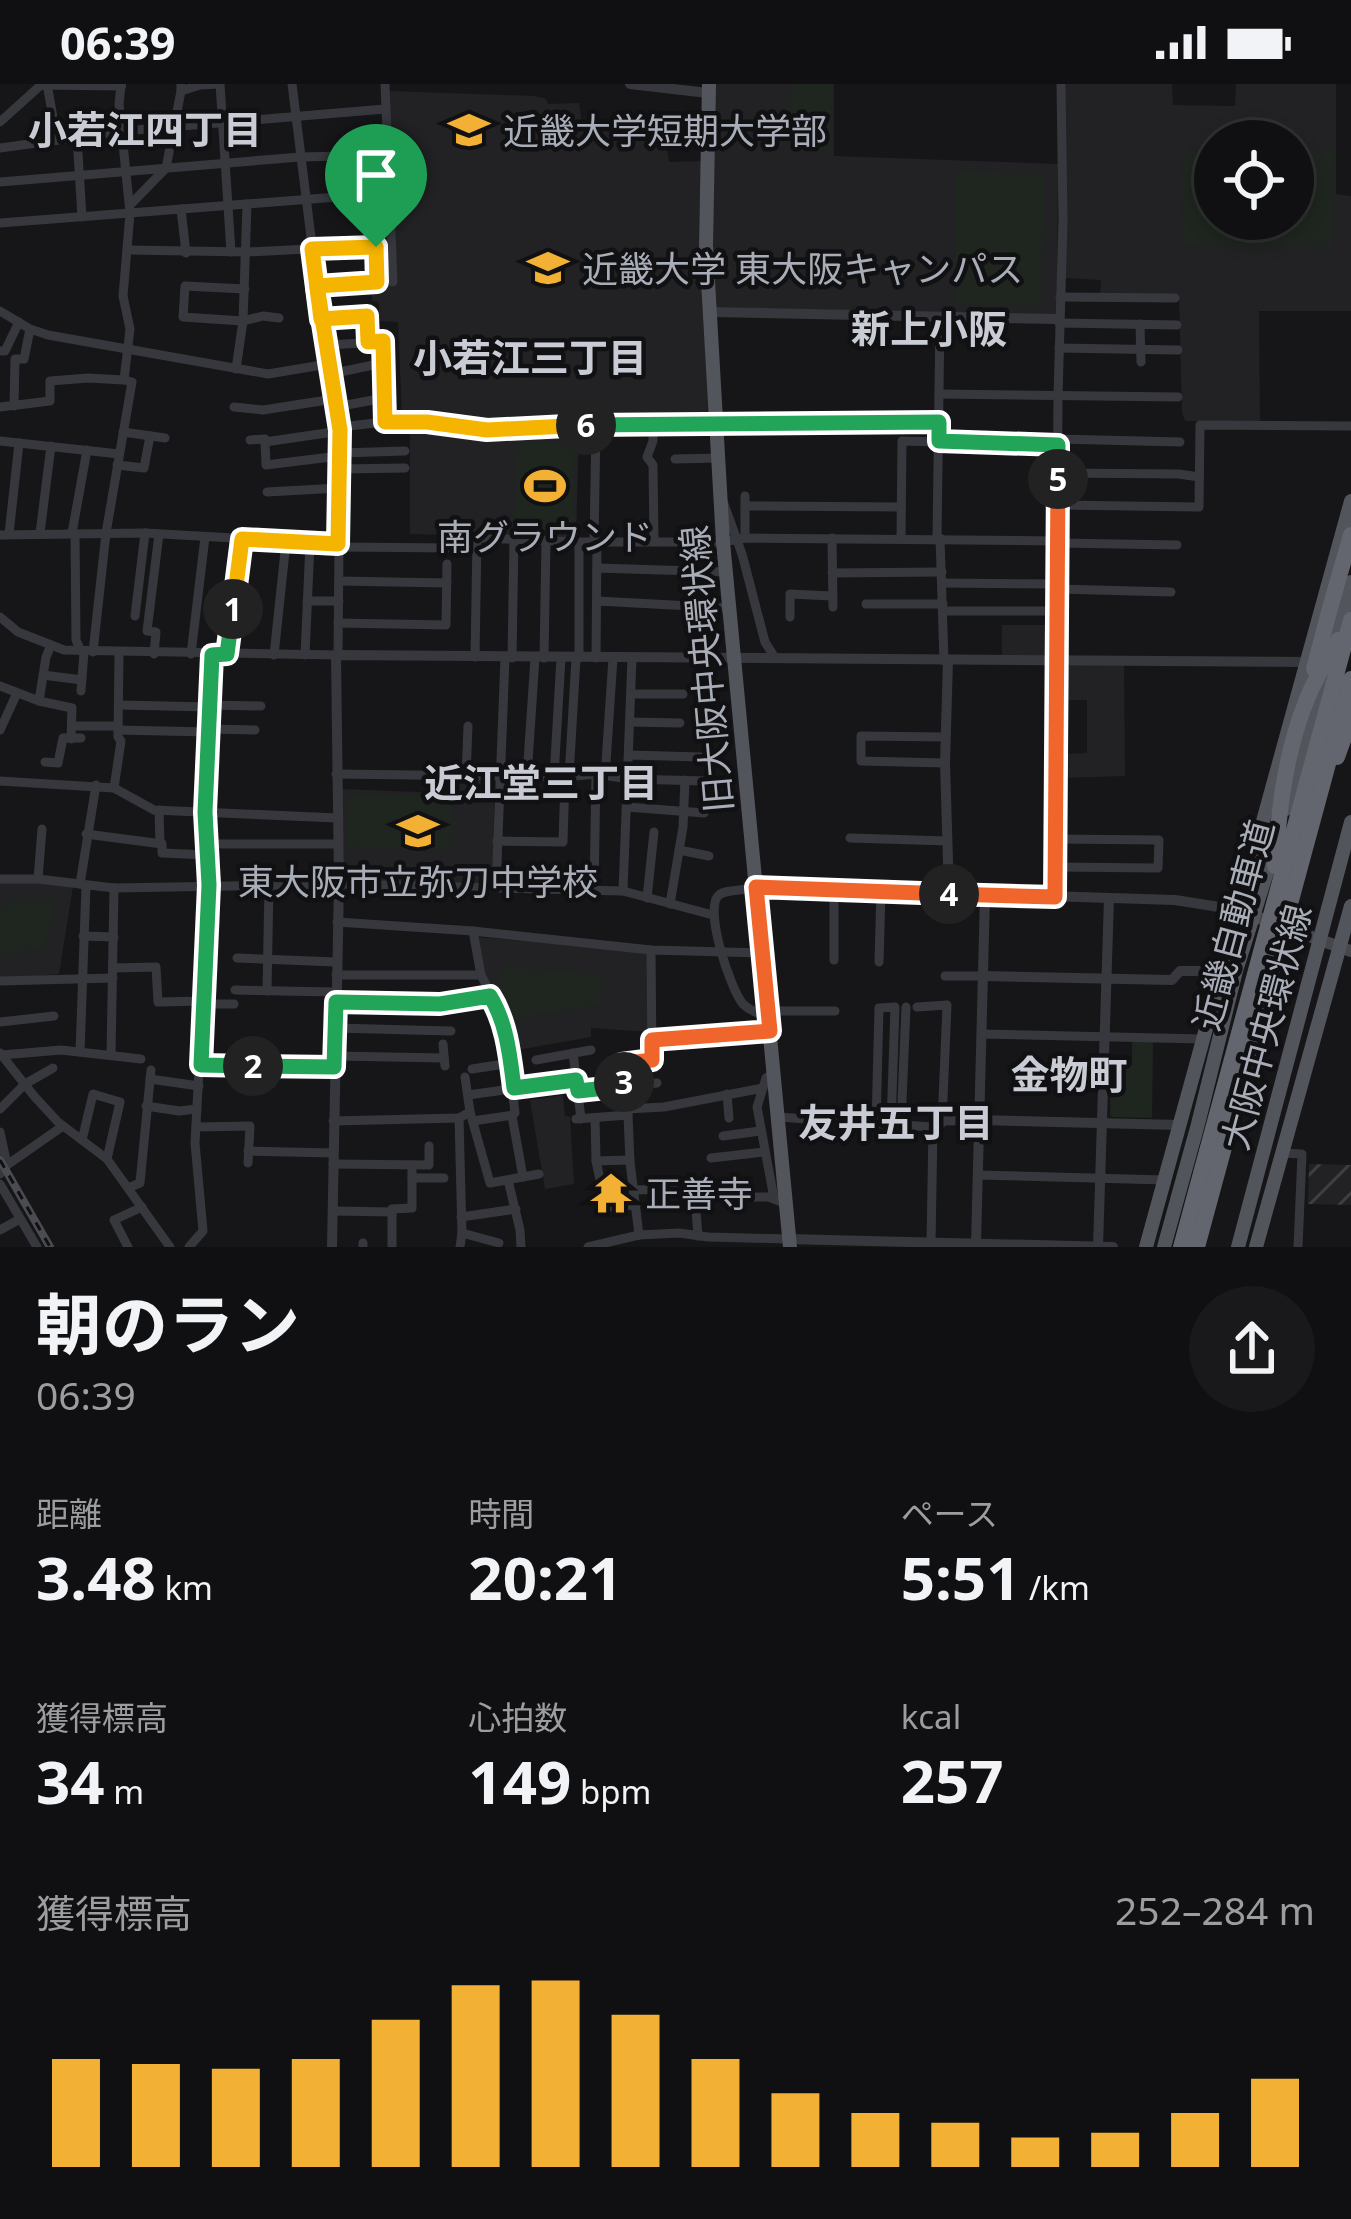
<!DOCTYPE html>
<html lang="ja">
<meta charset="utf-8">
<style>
body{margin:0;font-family:"Noto Sans","Noto Sans JP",sans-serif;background:#19191b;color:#f1f3f6;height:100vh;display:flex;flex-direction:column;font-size:45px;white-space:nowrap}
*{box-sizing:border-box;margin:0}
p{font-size:39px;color:#9c9d9f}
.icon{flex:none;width:66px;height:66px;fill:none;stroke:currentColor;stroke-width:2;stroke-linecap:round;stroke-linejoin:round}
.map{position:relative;height:1163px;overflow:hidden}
.drawer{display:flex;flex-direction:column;background:#101012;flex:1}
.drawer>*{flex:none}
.controls{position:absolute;left:1194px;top:36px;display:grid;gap:24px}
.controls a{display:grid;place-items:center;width:120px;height:120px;border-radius:50%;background:#101012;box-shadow:0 6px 18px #0003,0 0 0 3px #303032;font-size:60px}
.pin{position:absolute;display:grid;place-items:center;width:102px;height:102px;color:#fff;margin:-123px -51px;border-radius:50% 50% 50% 0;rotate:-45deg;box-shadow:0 0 12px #0007}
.pin .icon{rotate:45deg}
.km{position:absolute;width:60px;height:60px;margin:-30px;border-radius:50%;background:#222;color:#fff;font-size:33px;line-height:60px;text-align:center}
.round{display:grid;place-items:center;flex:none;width:126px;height:126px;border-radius:63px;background:#19191b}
.overview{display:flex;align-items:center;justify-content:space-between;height:204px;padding:0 36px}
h1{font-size:66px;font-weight:700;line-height:90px}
.metrics{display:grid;grid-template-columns:repeat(3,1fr);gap:18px;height:204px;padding:12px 36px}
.metrics div{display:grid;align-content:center}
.metrics b{font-size:60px;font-weight:700}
.metrics small{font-size:33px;font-weight:400}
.metrics p{font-size:33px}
.chart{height:336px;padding:24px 36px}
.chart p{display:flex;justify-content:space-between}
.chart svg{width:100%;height:216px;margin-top:12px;stroke:#f2b134;stroke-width:6}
.status{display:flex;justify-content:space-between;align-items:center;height:84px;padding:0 60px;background:#101012;direction:ltr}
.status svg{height:33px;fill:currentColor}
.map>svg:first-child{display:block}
.built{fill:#222225;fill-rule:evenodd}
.industrial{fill:url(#industrial-furrows)}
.park{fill:#1e261f}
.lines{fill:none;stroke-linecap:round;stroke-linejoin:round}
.minor{stroke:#37383d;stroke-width:9}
.tertiary{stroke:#37383d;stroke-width:10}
.secondary{stroke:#45474d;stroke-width:12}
.primary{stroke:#53555c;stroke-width:14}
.motorway{stroke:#63666e;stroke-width:16}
.rail-casing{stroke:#4a4c52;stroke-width:8}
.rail{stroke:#111113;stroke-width:3;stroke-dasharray:9;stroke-linecap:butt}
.motorway-bridge{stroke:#63666e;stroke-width:16}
.split-1-casing{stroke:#fff;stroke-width:24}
.split-2-casing{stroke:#fff;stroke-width:24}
.split-3-casing{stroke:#fff;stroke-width:24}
.split-4-casing{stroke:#fff;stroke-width:24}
.split-5-casing{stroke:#fff;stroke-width:24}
.split-6-casing{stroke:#fff;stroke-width:24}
.split-7-casing{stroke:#fff;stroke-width:24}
.split-1{stroke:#f5b400;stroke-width:15}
.split-2{stroke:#22a559;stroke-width:15}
.split-3{stroke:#22a559;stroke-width:15}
.split-4{stroke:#f0652b;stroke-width:15}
.split-5{stroke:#f0652b;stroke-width:15}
.split-6{stroke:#22a559;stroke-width:15}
.split-7{stroke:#f5b400;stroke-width:15}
.labels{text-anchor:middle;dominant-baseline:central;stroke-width:9;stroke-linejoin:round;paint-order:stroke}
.poi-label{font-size:36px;fill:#a8adb8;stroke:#111113;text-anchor:start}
.street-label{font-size:36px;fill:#a8adb8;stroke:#111113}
.neighbourhood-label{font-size:39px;font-weight:bold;fill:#c9ccd4;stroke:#111113}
</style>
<div class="status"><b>06:39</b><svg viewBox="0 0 49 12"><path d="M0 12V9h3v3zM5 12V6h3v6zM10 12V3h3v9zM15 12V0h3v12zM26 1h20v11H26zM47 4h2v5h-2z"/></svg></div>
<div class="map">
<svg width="1351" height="1163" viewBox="0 0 1351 1163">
<defs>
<pattern id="industrial-furrows" width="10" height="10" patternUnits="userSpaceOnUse" patternTransform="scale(3)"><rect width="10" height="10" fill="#222225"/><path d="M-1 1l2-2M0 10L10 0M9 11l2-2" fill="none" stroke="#3f3f43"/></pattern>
</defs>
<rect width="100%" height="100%" fill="#161618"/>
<g class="built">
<polygon points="714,0 834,0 834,72 1058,80 1057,231 715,223 711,164"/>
<path d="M1065,0H1172L1173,21L1235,22L1236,0H1336V110L1351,112V227H1259L1260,337H1185L1182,329L1179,211H1100L1101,196L1065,194ZM1215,57H1293V135H1215Z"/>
<polygon points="389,7 535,12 546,15 548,20 579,19 583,46 663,42 669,78 701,77 699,154 710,337 492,342 402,334 398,238 379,237 379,218 372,217 372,201 393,200"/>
<polygon points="410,341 579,345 576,454 410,450"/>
<polygon points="1002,541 1053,541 1053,572 1002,571"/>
<polygon points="1062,579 1124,580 1125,692 1060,694 1060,670 1087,669 1087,616 1060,616 1060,582"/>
<polygon points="447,694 495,696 492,800 362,797 362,787 344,786 341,705 446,709"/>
<polygon points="0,798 38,798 73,802 59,890 0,895"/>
<polygon points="476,853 645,867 649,872 649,948 591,944 591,953 512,967 484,891"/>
<polygon points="563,1011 565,1032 570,1033 574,1100 545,1105 530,1016"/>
</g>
<polygon class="industrial" points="1309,1080 1351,1081 1351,1121 1308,1120"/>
<g class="park">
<polygon points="791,0 831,0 831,65 790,65"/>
<polygon points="1184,67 1215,67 1215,135 1293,135 1293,68 1333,68 1332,163 1183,162"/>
<polygon points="956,88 1044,90 1041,222 954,220"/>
<polygon points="518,358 575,359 573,449 513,446"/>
<polygon points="349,710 452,713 450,766 347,763"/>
<polygon points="9,816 54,820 45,865 0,870 0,823 9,820"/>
<polygon points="508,883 601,891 600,921 512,935 498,892"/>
<polygon points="1132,958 1153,958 1152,1034 1112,1033 1110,1031 1111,981 1132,981"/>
</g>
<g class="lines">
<g class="minor">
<polyline points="47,0 57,56"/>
<polyline points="181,0 181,7 200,1 219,0"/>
<polyline points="220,0 231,168"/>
<polyline points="292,0 321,234 340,347 338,571"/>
<polyline points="385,0 393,198"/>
<polyline points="0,38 41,1 121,2 119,20 130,129 123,212 130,245 124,296 132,298 106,449 93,568"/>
<polyline points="77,53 82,133"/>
<polyline points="0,64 123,47 385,25"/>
<polyline points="0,98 300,73 387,71"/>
<polyline points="130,121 166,84 181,7"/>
<polyline points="181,125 186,169"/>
<polyline points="0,139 389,109"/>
<polyline points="129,166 247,168 391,161"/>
<polyline points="317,202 377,198 375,163"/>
<polyline points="245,205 185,202 183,233 243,237 263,232 279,234"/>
<polyline points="1060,213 1175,214"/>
<polyline points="0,227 30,245 48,251 268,290 328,280"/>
<polyline points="321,234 367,232 368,258"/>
<polyline points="1059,239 1177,241"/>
<polyline points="1140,240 1141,278"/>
<polyline points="326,261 383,258 385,338"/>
<polyline points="1059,264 1178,266"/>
<polyline points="0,267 5,267 19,238"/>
<polyline points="236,285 243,237 247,120"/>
<polyline points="330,290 383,279"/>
<polyline points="939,310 1178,313"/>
<polyline points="14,322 15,275 24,275 30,245"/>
<polyline points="0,323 50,317 50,297 88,294 124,296"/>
<polyline points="234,323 263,326 334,315"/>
<polyline points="336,323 384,314"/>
<polyline points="653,341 653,357 647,373 653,381 654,457"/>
<polyline points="339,343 385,338 427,338 487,346 727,338 939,338"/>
<polyline points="123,348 165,354"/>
<polyline points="1058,355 1180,358"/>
<polyline points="250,356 265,355 265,358 340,347"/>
<polyline points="0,357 119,370"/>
<polyline points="265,358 266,381 339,372"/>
<polyline points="340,369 405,367"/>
<polyline points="675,375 719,374"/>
<polyline points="117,381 144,384 150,352"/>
<polyline points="340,385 405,384"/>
<polyline points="1058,389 1179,390 1199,393"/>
<polyline points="267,408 339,404"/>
<polyline points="745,412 745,454"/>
<polyline points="724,420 742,470 765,558 775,574"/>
<polyline points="1058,421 1199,423 1200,341 1351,342"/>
<polyline points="745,422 901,423"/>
<polyline points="40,449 51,362"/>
<polyline points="72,449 87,366"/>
<polyline points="75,449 76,556 81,567"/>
<polyline points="9,450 19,359"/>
<polyline points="0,451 145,449 338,460"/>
<polyline points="832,454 833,523"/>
<polyline points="901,454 902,357 1058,361"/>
<polyline points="937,454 940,233"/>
<polyline points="940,454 944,577"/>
<polyline points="594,458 596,341"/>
<polyline points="1058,459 1177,461"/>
<polyline points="338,463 456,464 456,453 579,458 723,458 745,454 1058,457"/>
<polyline points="597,484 726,488"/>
<polyline points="832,489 942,488"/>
<polyline points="339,497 447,499"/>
<polyline points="942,499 1058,500"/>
<polyline points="1058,505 1171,508"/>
<polyline points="307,517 339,517"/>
<polyline points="597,517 729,524"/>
<polyline points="866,520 943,520"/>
<polyline points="943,527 1058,527"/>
<polyline points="135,532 145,449"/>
<polyline points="0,533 18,548 64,566 336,571"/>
<polyline points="790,533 790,510 832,512"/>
<polyline points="338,539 446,541 447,480"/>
<polyline points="154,570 156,548 147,547 159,450"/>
<polyline points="191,570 205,453"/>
<polyline points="227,570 242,455"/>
<polyline points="274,571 286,458"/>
<polyline points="305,571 310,459"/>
<polyline points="475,573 477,454"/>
<polyline points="512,574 514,455"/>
<polyline points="544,574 546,457"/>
<polyline points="579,574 579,458"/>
<polyline points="596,574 597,458"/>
<polyline points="43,591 82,596"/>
<polyline points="0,602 39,617 46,573 51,561"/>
<polyline points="81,607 84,568"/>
<polyline points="631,610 683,610"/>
<polyline points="39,617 72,624 71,655"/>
<polyline points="119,621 210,623"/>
<polyline points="210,621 261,622"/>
<polyline points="630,638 680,639"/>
<polyline points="72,642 118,642"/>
<polyline points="209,645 255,646"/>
<polyline points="0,646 17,609"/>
<polyline points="118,646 208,648"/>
<polyline points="629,671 701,673"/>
<polyline points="45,678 58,679 63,654 81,654"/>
<polyline points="945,679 861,677 861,652 945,653"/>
<polyline points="336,690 565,693 596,690 629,695 705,697"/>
<polyline points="466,692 468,642"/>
<polyline points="527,692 535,574"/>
<polyline points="554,693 561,574"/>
<polyline points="569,693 576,574"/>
<polyline points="605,693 613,574"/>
<polyline points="0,697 114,704 154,726 337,734"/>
<polyline points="114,704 121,657 118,653 119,569"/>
<polyline points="627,723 704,729"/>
<polyline points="159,726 160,760"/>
<polyline points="86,750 162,760 162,769 208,771"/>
<polyline points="850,754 947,757"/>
<polyline points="497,757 563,758 565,693"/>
<polyline points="207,760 337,760"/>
<polyline points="679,766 709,772"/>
<polyline points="1056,783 1158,784 1159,756 1056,755"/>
<polyline points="0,795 38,795 114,804 339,800 623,807 632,574"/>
<polyline points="38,795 42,745"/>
<polyline points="80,800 96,701"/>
<path d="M756,803C746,807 726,805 719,811C703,824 731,907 743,920C750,927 759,930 769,933"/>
<polyline points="496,804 505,574"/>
<polyline points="834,804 834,876"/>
<polyline points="594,806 596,690"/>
<polyline points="623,807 713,831"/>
<polyline points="1055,813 1058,312 1063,136 1061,0"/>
<polyline points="647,814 654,748"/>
<polyline points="670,820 683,743 685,696"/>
<polyline points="337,838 473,847 651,866 763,869"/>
<polyline points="83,852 114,853"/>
<polyline points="237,874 336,878"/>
<polyline points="879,878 881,807"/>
<polyline points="113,884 156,883 158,918 204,917"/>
<polyline points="336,891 481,891"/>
<polyline points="945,892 985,892"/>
<polyline points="0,897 113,894"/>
<polyline points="235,906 336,908"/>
<polyline points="267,907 269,801"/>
<polyline points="336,918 440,920 491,912"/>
<polyline points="204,920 234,920"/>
<polyline points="917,923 947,921 942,1039"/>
<polyline points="768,927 835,927"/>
<polyline points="0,938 54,932"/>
<polyline points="335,944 451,947"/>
<polyline points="983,950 1203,955"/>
<polyline points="651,956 770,947"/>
<polyline points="443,960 445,982"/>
<polyline points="80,968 86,802"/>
<polyline points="0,969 34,1012 58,1038 107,1075 170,1163"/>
<polyline points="573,969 581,1035"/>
<polyline points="2,971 61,966 141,975"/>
<polyline points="111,971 114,804"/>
<polyline points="335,972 444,974"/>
<polyline points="536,976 591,966"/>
<polyline points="201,981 334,983"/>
<polyline points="472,985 511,979 498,924 481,891 473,847"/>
<polyline points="773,991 766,994 757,1023 774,1114"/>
<polyline points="150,995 199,1002"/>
<polyline points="578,1007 657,999"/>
<polyline points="727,1010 729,1034"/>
<polyline points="468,1011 576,996"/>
<polyline points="146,1022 179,1027 197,1025"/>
<polyline points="0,1025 25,1000 53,984"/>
<polyline points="627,1025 664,1023 763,1004"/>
<polyline points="470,1028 490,1099 539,1090"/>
<polyline points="628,1031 630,1078 639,1151"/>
<polyline points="512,1032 523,1093"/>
<polyline points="777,1033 933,1043 945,1037 980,1036"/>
<polyline points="595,1034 596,1077 606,1123 636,1121"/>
<polyline points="576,1035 628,1031 623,979 652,977 651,866"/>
<polyline points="333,1037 459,1034"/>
<polyline points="473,1037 513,1031 515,1029 512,1004"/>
<polyline points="876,1040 879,924 895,923 891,1041"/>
<polyline points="901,1041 906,923"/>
<polyline points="196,1043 250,1042 248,1079"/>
<polyline points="0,1048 7,1081"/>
<polyline points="723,1052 760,1047"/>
<polyline points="82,1056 93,1010 120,1018 107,1075"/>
<polyline points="248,1067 333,1069"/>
<polyline points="1282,1069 1302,1070 1298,1163"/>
<polyline points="711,1074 764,1068"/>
<polyline points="596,1077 630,1076"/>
<polyline points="333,1080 429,1081 429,1062"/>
<polyline points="0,1090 7,1081 63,1042"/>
<polyline points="978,1091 1165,1096"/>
<polyline points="412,1094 444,1094"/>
<polyline points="508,1096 520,1146 521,1163"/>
<polyline points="0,1100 37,1163"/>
<polyline points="128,1104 140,1099 151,986"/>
<polyline points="634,1106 674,1105"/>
<polyline points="719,1113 769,1113 779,1117"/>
<polyline points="695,1114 698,1152"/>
<polyline points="333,1127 392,1128 392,1125 412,1124 412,1081"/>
<polyline points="461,1133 516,1125"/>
<polyline points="0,1146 20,1135"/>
<polyline points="462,1149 499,1159"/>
<polyline points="931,1159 933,1043"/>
<polyline points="128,1163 114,1136 142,1123"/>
<polyline points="189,1163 203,1147 195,1059 209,801 205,728 212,571"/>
<polyline points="363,1163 363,1159"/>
<polyline points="392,1163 392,1128"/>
<polyline points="460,1163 462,1149 459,1034 470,1028 465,993"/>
<polyline points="588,1163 639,1151 679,1149 708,1153 788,1155"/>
</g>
<g class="tertiary">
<polyline points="630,0 708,9"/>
<polyline points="121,2 121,0"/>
<polyline points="711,228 1059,235"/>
<polyline points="948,576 945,679 949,810"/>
<polyline points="756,803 1175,816 1238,826"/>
<polyline points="985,892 1172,896 1180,887 1221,887"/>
<polyline points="980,1036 1180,1041"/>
<polyline points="788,1155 1113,1163"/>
<polyline points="976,1160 985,811"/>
<polyline points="332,1163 339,800 336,571 1312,578"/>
<polyline points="1098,1163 1109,814"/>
</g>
<polyline class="secondary" points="1245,829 1351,867"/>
<g class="primary">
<polyline points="709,0 706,162 723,458 790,1163"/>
<polyline points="1286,725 1331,579 1351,498"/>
<polyline points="1146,1163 1351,417"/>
<polyline points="1164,1163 1198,1040 1236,887 1273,769"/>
<polyline points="1238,1163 1351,738"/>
<polyline points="1256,1163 1351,822"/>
</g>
<g class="motorway">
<polyline points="1330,524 1351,451"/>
<polyline points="1337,673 1351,634"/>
</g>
<g class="rail-casing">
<polyline id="rail" points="0,1076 50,1163"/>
</g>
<use href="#rail" class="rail"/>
<g class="motorway-bridge">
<polyline points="1314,585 1330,524"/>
<path d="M1275,782C1279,725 1285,669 1307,615C1315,594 1328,575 1338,556"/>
<polyline points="1181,1163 1351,536"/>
<polyline points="1197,1163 1351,595"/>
</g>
</g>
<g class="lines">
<g class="split-1-casing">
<polyline id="split-1" points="233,525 242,455 338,460 340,346 317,202 377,198 376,163"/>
</g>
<g class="split-2-casing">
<polyline id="split-2" points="233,525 227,570 212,571 205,728 209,801 201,981 253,982"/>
</g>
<g class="split-3-casing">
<path id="split-3" d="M253,982L334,983L336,918L440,920L490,912C507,939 510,973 514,1004L576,996L578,1007L625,1002L624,998"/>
</g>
<g class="split-4-casing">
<polyline id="split-4" points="624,998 622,980 652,976 652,956 770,947 756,803 949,810"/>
</g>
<g class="split-5-casing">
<polyline id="split-5" points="949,810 1055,813 1058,395"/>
</g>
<g class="split-6-casing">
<polyline id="split-6" points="586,341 939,338 939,357 1058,361 1058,395"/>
</g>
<g class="split-7-casing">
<polyline id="split-7" points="376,163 312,165 321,235 367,232 368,258 383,257 385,338 427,338 487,346 586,341"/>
</g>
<use href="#split-1" class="split-1"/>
<use href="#split-2" class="split-2"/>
<use href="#split-3" class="split-3"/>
<use href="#split-4" class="split-4"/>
<use href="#split-5" class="split-5"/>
<use href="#split-6" class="split-6"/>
<use href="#split-7" class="split-7"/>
</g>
<defs>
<g id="university-bare" transform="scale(3.24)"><path d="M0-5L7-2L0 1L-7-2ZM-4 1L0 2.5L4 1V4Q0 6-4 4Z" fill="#f2b134" stroke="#111113" stroke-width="2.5" paint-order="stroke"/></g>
<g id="stadium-bare" transform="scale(3.24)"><path d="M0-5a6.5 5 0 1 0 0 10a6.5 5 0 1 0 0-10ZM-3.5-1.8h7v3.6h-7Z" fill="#f2b134" stroke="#111113" stroke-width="2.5" paint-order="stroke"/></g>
<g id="school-bare" transform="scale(3.24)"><path d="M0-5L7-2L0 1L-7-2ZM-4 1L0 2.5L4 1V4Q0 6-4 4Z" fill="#f2b134" stroke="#111113" stroke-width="2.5" paint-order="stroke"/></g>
<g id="temple-bare" transform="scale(3.24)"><path d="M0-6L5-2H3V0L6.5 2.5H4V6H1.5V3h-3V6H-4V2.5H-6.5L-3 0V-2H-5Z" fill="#f2b134" stroke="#111113" stroke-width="2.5" paint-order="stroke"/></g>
</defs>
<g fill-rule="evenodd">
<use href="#university-bare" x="469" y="46"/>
<use href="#university-bare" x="548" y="184"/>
<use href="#stadium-bare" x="545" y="402"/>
<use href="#school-bare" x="418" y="747"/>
<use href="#temple-bare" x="611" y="1109"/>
</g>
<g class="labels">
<g class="poi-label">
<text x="503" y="46">近畿大学短期大学部</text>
<text x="582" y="184">近畿大学 東大阪キャンパス</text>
<text x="545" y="452" text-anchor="middle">南グラウンド</text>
<text x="418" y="797" text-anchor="middle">東大阪市立弥刀中学校</text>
<text x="645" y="1109">正善寺</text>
</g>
<g class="street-label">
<text transform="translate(706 585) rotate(-95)">旧大阪中央環状線</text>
<text transform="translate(1233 841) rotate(-75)">近畿自動車道</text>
<text transform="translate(1266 943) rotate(-75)">大阪中央環状線</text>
</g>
<g class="neighbourhood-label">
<text x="145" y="44">小若江四丁目</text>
<text x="929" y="243">新上小阪</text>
<text x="530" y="272">小若江三丁目</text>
<text x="541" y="697">近江堂三丁目</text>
<text x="1069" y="989">金物町</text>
<text x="896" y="1037">友井五丁目</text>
</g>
</g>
</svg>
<div class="controls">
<a><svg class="icon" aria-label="locate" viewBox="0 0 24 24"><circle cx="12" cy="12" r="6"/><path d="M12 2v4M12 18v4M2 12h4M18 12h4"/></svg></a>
</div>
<div class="pin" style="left:376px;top:163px;background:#1e9e55"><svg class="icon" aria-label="arrive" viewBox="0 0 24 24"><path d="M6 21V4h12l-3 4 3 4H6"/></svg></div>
<b class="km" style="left:233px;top:525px">1</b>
<b class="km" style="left:253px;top:982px">2</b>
<b class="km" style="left:624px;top:998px">3</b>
<b class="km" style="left:949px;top:810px">4</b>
<b class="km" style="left:1058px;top:395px">5</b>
<b class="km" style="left:586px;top:341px">6</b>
</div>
<section class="drawer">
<div class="overview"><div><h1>朝のラン</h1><p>06:39</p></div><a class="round"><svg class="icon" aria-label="share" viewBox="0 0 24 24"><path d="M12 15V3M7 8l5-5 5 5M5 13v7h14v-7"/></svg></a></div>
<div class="metrics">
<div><p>距離</p><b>3.48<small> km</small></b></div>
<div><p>時間</p><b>20:21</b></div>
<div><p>ペース</p><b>5:51<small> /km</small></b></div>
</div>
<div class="metrics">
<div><p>獲得標高</p><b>34<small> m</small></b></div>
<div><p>心拍数</p><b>149<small> bpm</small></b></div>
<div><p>kcal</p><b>257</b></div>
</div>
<div class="chart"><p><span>獲得標高</span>252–284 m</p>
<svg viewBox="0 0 160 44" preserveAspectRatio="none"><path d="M5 44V22M15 44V23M25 44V24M35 44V22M45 44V14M55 44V7M65 44V6M75 44V13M85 44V22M95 44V29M105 44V33M115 44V35M125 44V38M135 44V37M145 44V33M155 44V26"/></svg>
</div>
</section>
